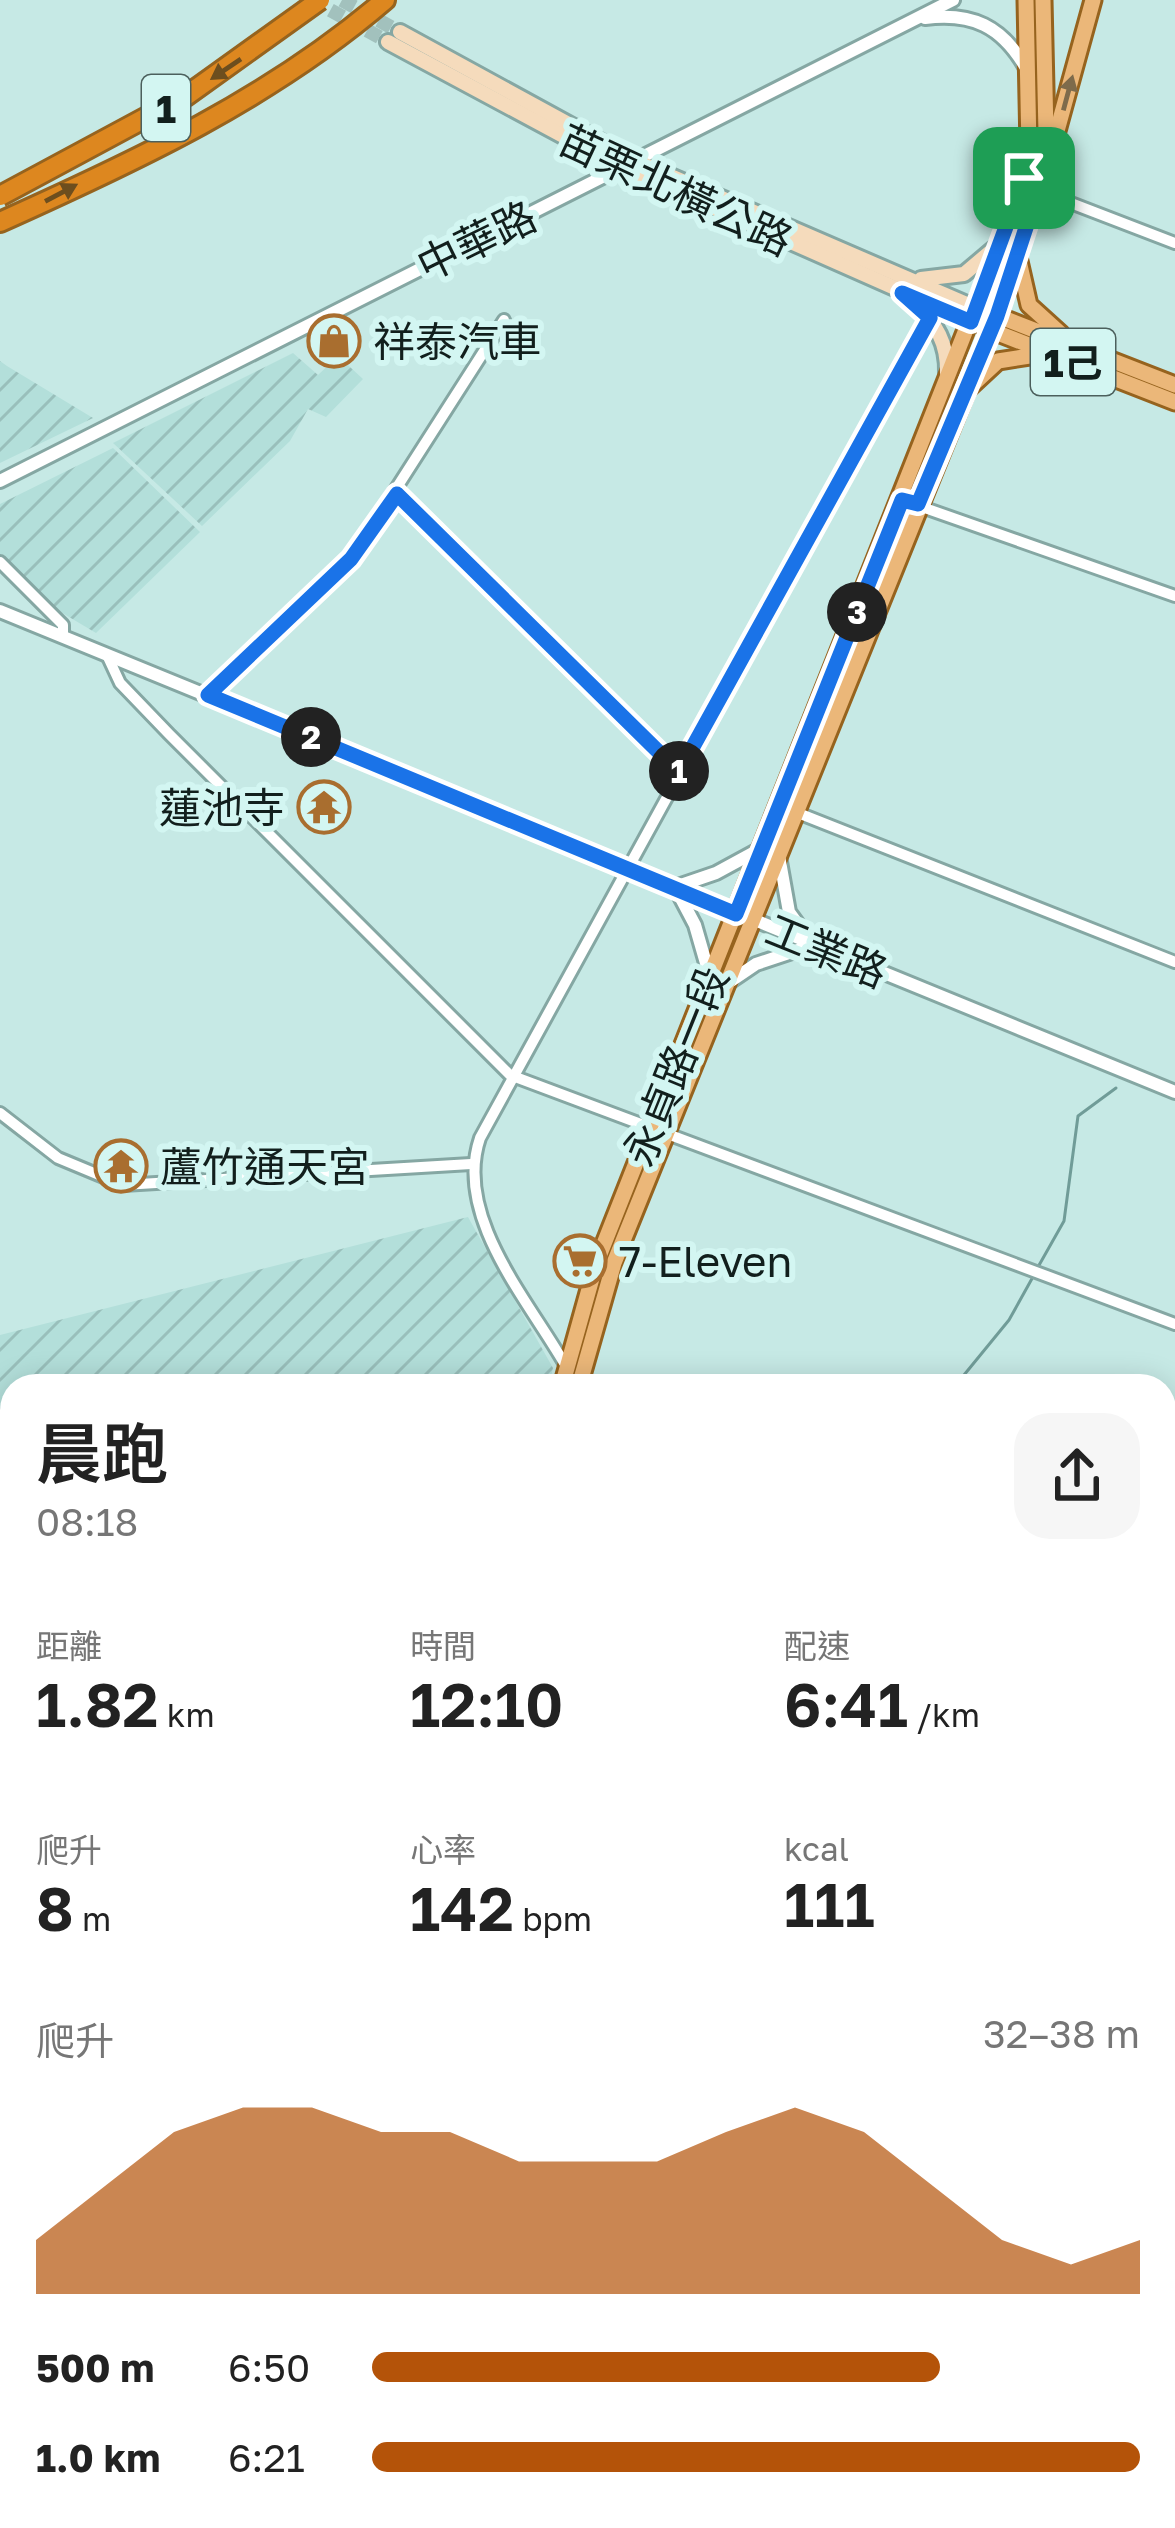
<!DOCTYPE html>
<html lang="zh-TW">
<meta charset="utf-8">
<style>
body{margin:0;font-family:"Golos Text","Noto Sans TC",sans-serif;background:#f6f6f6;color:#222;height:100vh;display:flex;flex-direction:column;font-size:45px;white-space:nowrap}
*{box-sizing:border-box;margin:0}
p{font-size:39px;color:#767676}
.icon{flex:none;width:66px;height:66px;fill:none;stroke:currentColor;stroke-width:2;stroke-linecap:round;stroke-linejoin:round}
.map{position:relative;flex:1;overflow:hidden}
.sheet{position:absolute;left:0px;top:1374px;width:1176px;height:1155px;display:flex;flex-direction:column;background:#fff;border-radius:36px 36px 0 0;box-shadow:0 6px 30px #0003}
.sheet>*{flex:none}
.pin{position:absolute;display:grid;place-items:center;width:102px;height:102px;color:#fff;margin:-51px;border-radius:24px;box-shadow:0 6px 18px #0006}
.km{position:absolute;width:60px;height:60px;margin:-30px;border-radius:50%;background:#222;color:#fff;font-size:33px;line-height:60px;text-align:center}
.round{display:grid;place-items:center;flex:none;width:126px;height:126px;border-radius:36px;background:#f6f6f6}
.headline{display:flex;align-items:center;justify-content:space-between;height:204px;padding:0 36px}
h1{font-size:66px;font-weight:600;line-height:90px}
.metrics{display:grid;grid-template-columns:repeat(3,1fr);gap:18px;height:204px;padding:12px 36px}
.metrics div{display:grid;align-content:center}
.metrics b{font-size:60px;font-weight:600}
.metrics small{font-size:33px;font-weight:400}
.metrics p{font-size:33px}
.chart{height:336px;padding:24px 36px}
.chart p{display:flex;justify-content:space-between}
.chart svg{width:100%;height:216px;margin-top:12px;fill:#b45309;opacity:.7}
ul{padding:0 36px;list-style:none;font-size:39px}
li{display:grid;grid-template-columns:192px 144px 1fr;align-items:center;height:90px}
li i{height:30px;border-radius:15px;background:#b45309}
.map>svg:first-child{display:block}
.industrial{fill:url(#industrial-furrows)}
.lines{fill:none;stroke-linecap:round;stroke-linejoin:round}
.stream{stroke:#709c98;stroke-width:3}
.river{stroke:#709c98;stroke-width:18}
.secondary-tunnel{stroke:#a2c1bd;stroke-width:14;stroke-dasharray:14 7;stroke-linecap:butt}
.minor-casing{stroke:#85a7a3;stroke-width:16}
.tertiary-casing{stroke:#85a7a3;stroke-width:18}
.secondary-casing{stroke:#85a7a3;stroke-width:20}
.primary-casing{stroke:#96631e;stroke-width:21}
.motorway-casing{stroke:#96631e;stroke-width:24}
.minor{stroke:#fff;stroke-width:10}
.tertiary{stroke:#fff;stroke-width:12}
.secondary{stroke:#f5dbbc;stroke-width:14}
.primary{stroke:#ebb779;stroke-width:15}
.motorway{stroke:#dd871f;stroke-width:18}
.rail-casing{stroke:#556a67;stroke-width:8}
.rail{stroke:#d3f6f2;stroke-width:3;stroke-dasharray:9;stroke-linecap:butt}
.motorway-bridge-casing{stroke:#96631e;stroke-width:24;stroke-linecap:butt}
.motorway-bridge{stroke:#dd871f;stroke-width:18}
.oneway{fill:#6d4e1e}
.oneway2{fill:#7e6b4b}
.route-casing{stroke:#fff;stroke-width:24}
.route{stroke:#1a73e8;stroke-width:15}
.labels{text-anchor:middle;dominant-baseline:central;stroke-width:12;stroke-linejoin:round;paint-order:stroke}
.shield{fill:#d3f6f2;stroke:#4c605d;stroke-width:3}
.shield-label{font-size:39px;font-weight:bold;fill:#121f1d}
.street-label{font-size:42px;fill:#121f1d;stroke:#d3f6f2}
.poi-label{font-size:42px;fill:#121f1d;stroke:#d3f6f2;text-anchor:start}
</style>
<div class="map">
<svg width="1175" height="2528" viewBox="0 0 1175 2528">
<defs>
<pattern id="industrial-furrows" width="10" height="10" patternUnits="userSpaceOnUse" patternTransform="scale(3)"><rect width="10" height="10" fill="#b3dfda"/><path d="M-1 1l2-2M0 10L10 0M9 11l2-2" fill="none" stroke="#99bfbb"/></pattern>
</defs>
<rect width="100%" height="100%" fill="#c6e9e5"/>
<g class="industrial">
<polygon points="293,353 318,375 338,356 363,379 326,417 308,409 290,441 202,526 113,443"/>
<polygon points="0,361 7,366 93,418 0,463"/>
<polygon points="113,448 200,532 96,633 54,608 0,554 0,504"/>
<polygon points="468,1217 553,1368 549,1386 12,1386 12,2102 8,2151 0,2159 0,1335"/>
</g>
<g class="lines">
<g class="stream">
<polyline points="1038,1267 1064,1221 1078,1116 1116,1088"/>
<polyline points="955,1386 1009,1320 1034,1275"/>
<polyline points="0,2166 12,2155"/>
</g>
<polyline class="river" points="1164,2374 1169,2376"/>
<g class="secondary-tunnel">
<polyline points="312,0 388,42"/>
<polyline points="342,0 400,32"/>
<polyline points="1164,2272 1175,2272"/>
<polyline points="1164,2285 1175,2286"/>
</g>
<g class="minor-casing">
<g id="minor">
<polyline points="1008,164 1050,195 1175,243"/>
<polyline points="397,494 679,772"/>
<polyline points="902,500 1175,596"/>
<polyline points="0,562 63,625 63,637"/>
<polyline points="107,655 120,683 169,734 510,1075 1175,1324"/>
<polyline points="208,695 351,559 504,320"/>
<polyline points="793,811 1175,962"/>
<polyline points="0,1113 58,1158 123,1185 471,1164"/>
<path d="M567,1368C530,1302 453,1217 480,1138L930,318"/>
<polyline points="742,2517 742,2528"/>
<polyline points="0,2522 12,2512"/>
<polyline points="476,2528 478,2517"/>
<polyline points="1030,2528 1037,2517"/>
</g>
</g>
<g class="tertiary-casing">
<g id="tertiary">
<path d="M925,18C972,12 1002,26 1026,68"/>
<polyline points="0,481 953,0"/>
<polyline points="0,611 1175,1092"/>
<polyline points="710,977 695,925 675,887 716,873 762,848"/>
<polyline points="725,985 756,964 813,945 789,912 779,856"/>
</g>
</g>
<g class="secondary-casing">
<g id="secondary">
<polyline points="400,32 638,162 978,309"/>
<polyline points="388,42 621,167 972,322"/>
<polyline points="921,279 964,274 996,247"/>
<path d="M915,304C936,323 948,344 947,373"/>
<polyline points="861,2528 862,2517"/>
</g>
</g>
<g class="primary-casing">
<g id="primary">
<polyline points="1049,160 1093,0"/>
<polyline points="1019,261 1029,305 1061,334"/>
<polyline points="988,312 1175,385"/>
<polyline points="985,328 1175,402"/>
<polyline points="970,387 998,361 1043,354"/>
<polyline points="562,1386 596,1264 1015,206 1029,148 1026,0"/>
<polyline points="579,1386 614,1263 997,316 1040,186 1046,133 1043,0"/>
<polyline points="0,2212 12,2212"/>
<polyline points="0,2227 12,2228"/>
<polyline points="318,2528 321,2517"/>
<polyline points="336,2528 338,2517"/>
</g>
</g>
<g class="motorway-casing">
<path id="motorway" d="M0,222C136,161 271,98 385,0"/>
</g>
<use href="#minor" class="minor"/>
<use href="#tertiary" class="tertiary"/>
<use href="#secondary" class="secondary"/>
<use href="#primary" class="primary"/>
<use href="#motorway" class="motorway"/>
<g class="rail-casing">
<g id="rail">
<polyline points="1169,2108 1175,2064"/>
<polyline points="1164,2171 1175,2095"/>
<polyline points="1164,2232 1175,2156"/>
<polyline points="1164,2310 1175,2237"/>
<polyline points="1105,2528 1107,2517"/>
<polyline points="1132,2528 1134,2517"/>
</g>
</g>
<use href="#rail" class="rail"/>
<g class="motorway-bridge-casing">
<polyline id="motorway-bridge" points="0,196 186,96 320,0"/>
</g>
<use href="#motorway-bridge" class="motorway-bridge"/>
</g>
<defs><path id="oneway-solid" d="M-6-.8H1V-3.2L6.5 0L1 3.2V.8H-6Z" transform="scale(3)"/></defs>
<g class="oneway">
<use href="#oneway-solid" transform="translate(226 69) rotate(146)"/>
<use href="#oneway-solid" transform="translate(61 193) rotate(-28)"/>
</g>
<use class="oneway2" href="#oneway-solid" transform="translate(1068 93) rotate(-75)"/>
<g class="lines">
<g class="route-casing">
<polygon id="route" points="1024,178 1040,185 997,316 918,504 902,500 736,914 208,695 351,559 397,494 679,772 930,318 902,293 971,322"/>
</g>
<use href="#route" class="route"/>
</g>
<defs>
<g id="shop-ring" transform="scale(2.7)"><circle r="9.5" fill="#d3f6f2" stroke="#a96e2f" stroke-width="1.5"/><path d="M-5-2.5h2.3a2.7 3.5 0 0 1 5.4 0H5L5.5 6h-11ZM-1.5-2.5h3a1.5 2.3 0 0 0-3 0Z" fill="#a96e2f"/></g>
<g id="temple-ring" transform="scale(2.7)"><circle r="9.5" fill="#d3f6f2" stroke="#a96e2f" stroke-width="1.5"/><path d="M0-6L5-2H3V0L6.5 2.5H4V6H1.5V3h-3V6H-4V2.5H-6.5L-3 0V-2H-5Z" fill="#a96e2f"/></g>
<g id="supermarket-ring" transform="scale(2.7)"><circle r="9.5" fill="#d3f6f2" stroke="#a96e2f" stroke-width="1.5"/><path d="M-6-5.5h2.5l.6 2H6L4.5 2H-2.5L-4.4-4H-6ZM-1.5 3.2a1.3 1.3 0 1 0 .1 0ZM3 3.2a1.3 1.3 0 1 0 .1 0Z" fill="#a96e2f"/></g>
</defs>
<g fill-rule="evenodd">
<use href="#shop-ring" x="334" y="341"/>
<use href="#temple-ring" x="324" y="807"/>
<use href="#temple-ring" x="121" y="1166"/>
<use href="#supermarket-ring" x="580" y="1261"/>
</g>
<g class="labels">
<g class="shield">
<rect x="142" y="75" width="48" height="66" rx="9"/>
<rect x="1031" y="329" width="84" height="66" rx="9"/>
</g>
<g class="shield-label">
<text x="166" y="108">1</text>
<text x="1073" y="362">1己</text>
</g>
<g class="street-label">
<text transform="translate(676 189) rotate(25)">苗栗北橫公路</text>
<text transform="translate(476 240) rotate(-26)">中華路</text>
<text transform="translate(827 950) rotate(22)">工業路</text>
<text transform="translate(675 1066) rotate(-68)">永貞路一段</text>
</g>
<g class="poi-label">
<text x="373" y="341">祥泰汽車</text>
<text x="285" y="807" text-anchor="end">蓮池寺</text>
<text x="160" y="1166">蘆竹通天宮</text>
<text x="619" y="1261">7-Eleven</text>
</g>
</g>
</svg>
<div class="pin" style="left:1024px;top:178px;background:#1e9e55"><svg class="icon" aria-label="arrive" viewBox="0 0 24 24"><path d="M6 21V4h12l-3 4 3 4H6"/></svg></div>
<b class="km" style="left:679px;top:771px">1</b>
<b class="km" style="left:311px;top:737px">2</b>
<b class="km" style="left:857px;top:612px">3</b>
<section class="sheet">
<div class="headline"><div><h1>晨跑</h1><p>08:18</p></div><a class="round"><svg class="icon" aria-label="share" viewBox="0 0 24 24"><path d="M12 15V3M7 8l5-5 5 5M5 13v7h14v-7"/></svg></a></div>
<div class="metrics">
<div><p>距離</p><b>1.82<small> km</small></b></div>
<div><p>時間</p><b>12:10</b></div>
<div><p>配速</p><b>6:41<small> /km</small></b></div>
</div>
<div class="metrics">
<div><p>爬升</p><b>8<small> m</small></b></div>
<div><p>心率</p><b>142<small> bpm</small></b></div>
<div><p>kcal</p><b>111</b></div>
</div>
<div class="chart"><p><span>爬升</span>32–38 m</p>
<svg viewBox="0 0 160 44" preserveAspectRatio="none"><path d="M0 44V33L10 22L20 11L30 6L40 6L50 11L60 11L70 17L80 17L90 17L100 11L110 6L120 11L130 22L140 33L150 38L160 33V44z"/></svg>
</div>
<ul>
<li><b>500 m</b>6:50<i style="width:74%"></i></li>
<li><b>1.0 km</b>6:21<i style="width:100%"></i></li>
</ul>
</section>
</div>
